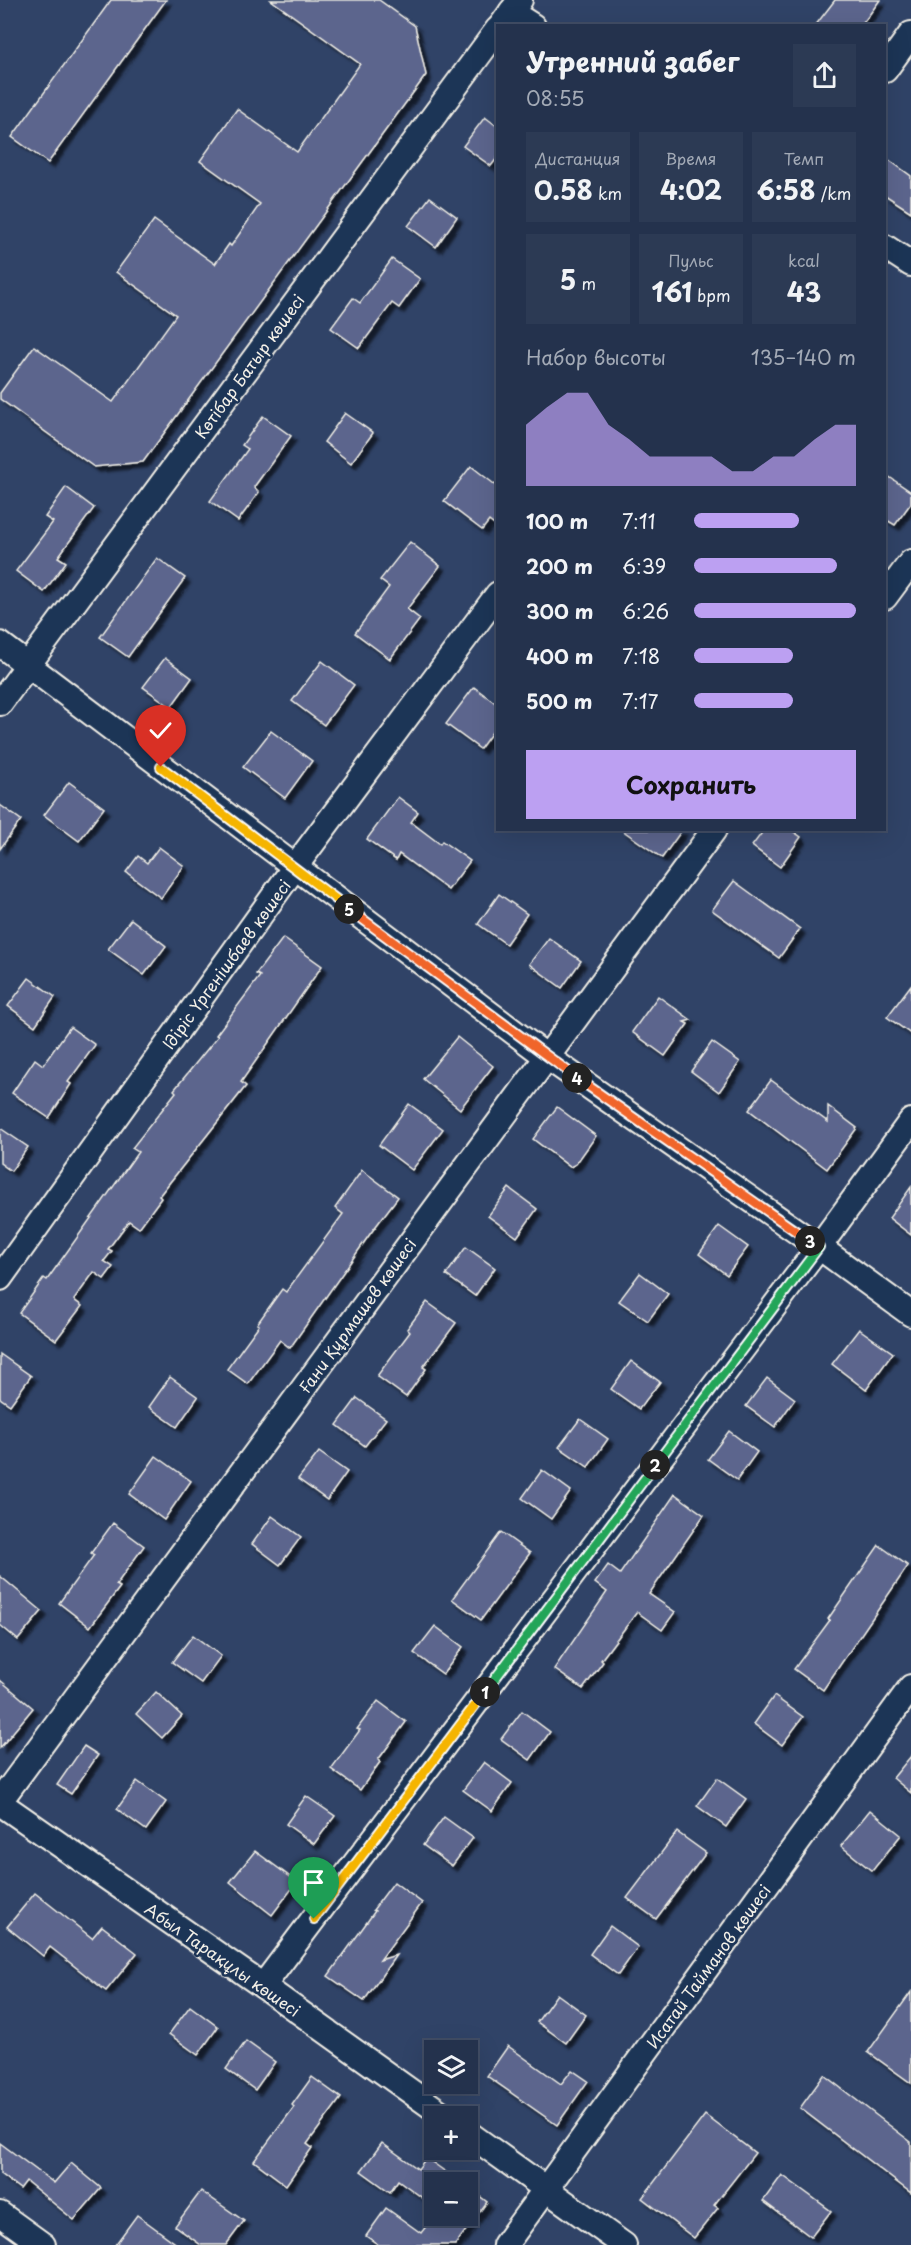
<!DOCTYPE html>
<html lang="ru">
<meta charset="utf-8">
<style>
body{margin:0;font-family:"Playpen Sans",sans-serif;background:#2c3a54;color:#f1f3f6;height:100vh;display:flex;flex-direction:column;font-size:22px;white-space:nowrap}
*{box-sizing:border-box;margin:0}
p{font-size:20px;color:#a3aab6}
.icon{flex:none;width:33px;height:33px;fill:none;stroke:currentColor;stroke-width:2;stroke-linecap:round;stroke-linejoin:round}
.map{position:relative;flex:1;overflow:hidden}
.details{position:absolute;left:496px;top:24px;width:390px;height:807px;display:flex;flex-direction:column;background:#24324d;border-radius:0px;box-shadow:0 6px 24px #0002,0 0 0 2px #414d65}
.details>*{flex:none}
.buttons{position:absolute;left:424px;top:2040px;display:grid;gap:12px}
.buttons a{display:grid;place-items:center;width:54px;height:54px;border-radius:0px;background:#24324d;box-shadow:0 6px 24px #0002,0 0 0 2px #414d65;font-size:30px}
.pin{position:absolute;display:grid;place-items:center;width:51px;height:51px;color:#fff;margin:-62px -26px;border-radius:50% 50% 50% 0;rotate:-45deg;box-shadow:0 0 6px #0007}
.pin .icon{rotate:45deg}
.km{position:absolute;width:30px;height:30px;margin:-15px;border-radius:50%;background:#222;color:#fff;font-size:16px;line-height:30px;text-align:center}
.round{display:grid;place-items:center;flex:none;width:63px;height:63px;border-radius:0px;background:#2c3a54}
.head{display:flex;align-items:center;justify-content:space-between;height:102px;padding:0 30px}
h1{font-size:27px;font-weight:700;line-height:45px}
.metrics{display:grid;grid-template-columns:repeat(3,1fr);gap:9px;height:102px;padding:6px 30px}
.metrics div{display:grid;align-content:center;border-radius:0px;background:#2c3a54;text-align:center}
.metrics b{font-size:26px;font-weight:700}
.metrics small{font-size:16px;font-weight:400}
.metrics p{font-size:16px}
.chart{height:168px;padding:12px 30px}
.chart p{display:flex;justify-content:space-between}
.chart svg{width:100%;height:108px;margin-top:6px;fill:#bca0f2;opacity:.7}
.cta{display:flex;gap:12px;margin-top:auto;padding:12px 30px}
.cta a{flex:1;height:69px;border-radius:0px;background:#bca0f2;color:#111;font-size:24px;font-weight:700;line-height:69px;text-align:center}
ul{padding:0 30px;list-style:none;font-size:20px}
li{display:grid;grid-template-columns:96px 72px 1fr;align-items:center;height:45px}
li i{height:15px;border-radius:8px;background:#bca0f2}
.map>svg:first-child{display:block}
.building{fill:#5b658d;stroke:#f4f1e8;stroke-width:1.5;filter:url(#shadow)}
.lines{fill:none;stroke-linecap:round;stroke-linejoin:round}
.minor-casing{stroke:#f4f1e8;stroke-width:28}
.minor{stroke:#1d3557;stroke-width:24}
.split-1-casing{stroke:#fff;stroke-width:12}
.split-2-casing{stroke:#fff;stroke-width:12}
.split-3-casing{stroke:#fff;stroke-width:12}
.split-4-casing{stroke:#fff;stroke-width:12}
.split-5-casing{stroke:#fff;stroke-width:12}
.split-6-casing{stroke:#fff;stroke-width:12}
.split-1{stroke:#f5b400;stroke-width:8}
.split-2{stroke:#22a559;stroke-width:8}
.split-3{stroke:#22a559;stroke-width:8}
.split-4{stroke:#f0652b;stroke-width:8}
.split-5{stroke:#f0652b;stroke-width:8}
.split-6{stroke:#f5b400;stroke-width:8}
.labels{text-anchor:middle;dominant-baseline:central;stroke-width:5;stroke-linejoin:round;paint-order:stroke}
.street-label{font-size:16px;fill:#f4f1e8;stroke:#1d3557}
</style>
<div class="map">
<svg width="911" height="2245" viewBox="0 0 911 2245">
<defs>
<filter id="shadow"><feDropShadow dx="5" dy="5" stdDeviation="1.5" flood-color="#0009"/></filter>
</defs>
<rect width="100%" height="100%" fill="#304367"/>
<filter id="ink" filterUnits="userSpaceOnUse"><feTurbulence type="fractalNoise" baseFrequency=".0167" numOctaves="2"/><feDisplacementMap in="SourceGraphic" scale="12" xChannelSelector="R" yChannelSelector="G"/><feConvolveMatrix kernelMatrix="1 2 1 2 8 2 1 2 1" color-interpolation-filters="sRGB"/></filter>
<g filter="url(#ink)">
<g class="building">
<polygon points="111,0 166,0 48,163 12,137"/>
<polygon points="271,0 379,0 415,26 426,75 143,462 94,467 0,399 0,393 34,346 113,402 176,315 116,272 154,220 215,264 229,244 231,246 260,204 200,161 237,109 297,152 360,64"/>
<polygon points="835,0 880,0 861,26 815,26"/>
<polygon points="485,117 498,127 498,157 491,166 463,146"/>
<polygon points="885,157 911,176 911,212 885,195"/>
<polygon points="430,197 457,217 436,247 408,226"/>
<polygon points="392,259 420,279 399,308 392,303 359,348 331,328 353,298 360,303"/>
<polygon points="345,413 373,433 351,463 324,442"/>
<polygon points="263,416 291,436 254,487 259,492 238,521 210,501 248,449 242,445"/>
<polygon points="471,466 498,487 498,528 489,521 482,530 444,501"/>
<polygon points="885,474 911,492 911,503 895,525 885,519"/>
<polygon points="66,487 94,508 58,557 66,562 44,592 16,571 53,522 45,517"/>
<polygon points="410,542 440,566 407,609 420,619 390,659 355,633 389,587 380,580"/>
<polygon points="157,558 185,578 128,657 100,637"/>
<polygon points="165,658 192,678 171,707 143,687"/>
<polygon points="322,661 354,685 324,725 292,701"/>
<polygon points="474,687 498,705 498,724 480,749 446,724"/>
<polygon points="271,731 312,761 285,798 243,767"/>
<polygon points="69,782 104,808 79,841 44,815"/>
<polygon points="398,797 418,812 411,822 440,844 442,841 470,861 448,890 399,854 396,860 367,839"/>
<polygon points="0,805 21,820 0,849"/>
<polygon points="622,830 682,830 662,858"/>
<polygon points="764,830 791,830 801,837 780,867 752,846"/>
<polygon points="159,847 184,866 161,898 126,872 138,856 147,863"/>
<polygon points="734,881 800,929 779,958 712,910"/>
<polygon points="499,894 527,914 506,944 478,924"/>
<polygon points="131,919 166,946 144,975 108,949"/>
<polygon points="283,938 322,966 241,1082 246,1086 159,1196 161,1198 139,1228 129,1221 108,1249 112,1251 104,1261 113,1267 104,1279 94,1272 74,1300 82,1306 56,1340 19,1313 44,1278 47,1280 138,1152 132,1148 176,1092 174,1090 218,1036 216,1035 260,976 256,974"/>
<polygon points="549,938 581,961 562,988 529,964"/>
<polygon points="29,978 55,997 35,1026 8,1006"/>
<polygon points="911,985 911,1034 887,1017"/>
<polygon points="658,996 691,1020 684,1022 688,1024 665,1056 632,1032"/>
<polygon points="70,1027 95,1045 68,1082 71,1084 49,1118 12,1093 35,1059 43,1065"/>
<polygon points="457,1037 493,1066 460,1109 423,1079"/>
<polygon points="712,1042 740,1062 719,1092 691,1071"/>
<polygon points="771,1080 828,1122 828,1106 857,1128 827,1169 749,1110"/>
<polygon points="409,1104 443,1129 412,1170 379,1145"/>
<polygon points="557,1107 596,1136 576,1164 570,1167 533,1139"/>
<polygon points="0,1128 28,1147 11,1171 0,1163"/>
<polygon points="362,1170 398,1197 370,1234 290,1348 280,1340 248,1384 227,1369 259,1325 257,1324 282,1289 286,1292 343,1214 335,1208"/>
<polygon points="911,1187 911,1235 889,1218"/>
<polygon points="509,1188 537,1209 517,1237 488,1216"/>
<polygon points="719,1226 748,1247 727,1275 699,1254"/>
<polygon points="466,1247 495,1268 475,1296 446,1275"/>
<polygon points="640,1273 668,1294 648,1321 619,1301"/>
<polygon points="427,1302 456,1323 423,1367 426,1369 406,1397 377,1376 410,1332 407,1329"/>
<polygon points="859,1329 893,1353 866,1390 832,1364"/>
<polygon points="0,1354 31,1376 10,1405 0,1398"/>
<polygon points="631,1361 660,1382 639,1409 611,1389"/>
<polygon points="170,1377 198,1397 177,1427 149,1407"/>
<polygon points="767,1378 795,1399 775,1427 746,1406"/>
<polygon points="357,1398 386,1419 365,1446 337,1425"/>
<polygon points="580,1419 608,1439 588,1467 559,1447"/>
<polygon points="729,1431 757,1452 737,1480 708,1459"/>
<polygon points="319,1452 347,1472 327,1500 298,1479"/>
<polygon points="156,1456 191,1481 164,1520 129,1494"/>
<polygon points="542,1470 571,1491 551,1519 522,1498"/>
<polygon points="675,1494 704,1515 649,1594 675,1612 662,1630 637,1612 601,1660 603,1662 583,1689 554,1669 607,1592 595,1583 608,1565 620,1574"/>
<polygon points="272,1516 301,1537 280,1565 252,1544"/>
<polygon points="113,1523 144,1546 116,1585 120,1587 90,1627 59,1603 94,1555 91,1553"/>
<polygon points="501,1532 530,1553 481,1620 452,1599"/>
<polygon points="879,1545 908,1566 823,1690 794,1669 830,1620 828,1619"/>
<polygon points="0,1576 42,1611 18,1640 0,1625"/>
<polygon points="435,1626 463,1647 443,1674 414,1653"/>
<polygon points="193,1635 221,1656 201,1683 172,1662"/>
<polygon points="0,1680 33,1708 0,1748"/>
<polygon points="156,1692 182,1716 162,1738 136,1714"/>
<polygon points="774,1696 803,1717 782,1745 754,1724"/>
<polygon points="378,1701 406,1722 378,1760 380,1762 360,1790 331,1769 360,1730 357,1729"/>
<polygon points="522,1711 550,1732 530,1760 501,1739"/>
<polygon points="84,1746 98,1755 71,1794 57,1785"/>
<polygon points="911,1756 911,1793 893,1778"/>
<polygon points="484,1762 512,1783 492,1811 463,1790"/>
<polygon points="717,1778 746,1799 726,1827 697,1806"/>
<polygon points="137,1781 166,1802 146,1830 117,1809"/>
<polygon points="306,1796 335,1816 314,1844 286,1824"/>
<polygon points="870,1810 901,1835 872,1871 841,1846"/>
<polygon points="444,1817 473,1838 452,1866 423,1845"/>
<polygon points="677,1832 706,1853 656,1919 627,1898"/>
<polygon points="255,1851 297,1882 272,1915 230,1882"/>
<polygon points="394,1882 422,1903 380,1960 396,1955 364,2001 328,1976 375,1911 373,1910"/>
<polygon points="35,1893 92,1938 102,1926 137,1953 106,1991 50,1947 43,1956 7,1927"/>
<polygon points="610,1926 638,1947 618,1975 590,1954"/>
<polygon points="911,1992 911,2083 868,2052"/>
<polygon points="557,1994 586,2015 566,2043 537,2022"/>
<polygon points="190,2006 218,2027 198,2055 169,2034"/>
<polygon points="246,2041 275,2062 255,2090 226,2069"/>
<polygon points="508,2046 561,2084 572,2070 588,2081 557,2125 487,2076"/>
<polygon points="824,2075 911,2142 911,2193 800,2108"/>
<polygon points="312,2077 341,2098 307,2144 312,2148 286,2185 254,2161 294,2107 292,2105"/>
<polygon points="705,2115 755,2153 714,2205 718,2208 694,2238 642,2198"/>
<polygon points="0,2143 54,2183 71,2163 101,2188 74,2220 26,2181 20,2189 0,2174"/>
<polygon points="382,2143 418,2169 426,2158 460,2182 435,2182 435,2207 398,2180 390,2192 361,2171"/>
<polygon points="782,2175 831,2211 811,2237 763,2201"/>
<polygon points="468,2187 487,2202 455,2245 379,2245 366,2236 386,2208 421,2233 434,2216 468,2216"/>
<polygon points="201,2191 244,2221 226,2245 201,2245 175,2226"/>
<polygon points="137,2215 178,2245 115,2245"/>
</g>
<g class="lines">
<g class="minor-casing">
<g id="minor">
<polyline points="511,12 533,26"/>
<polyline points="501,26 520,0"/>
<polyline points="885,70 911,34"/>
<polyline points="885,247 911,264"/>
<polyline points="885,597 911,562"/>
<polyline points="0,644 547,1057 819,1247 911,1314"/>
<polyline points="0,703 498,29"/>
<polyline points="0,1278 294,868 498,594"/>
<polyline points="0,1801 714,830"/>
<polyline points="0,1803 263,1986 445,2116"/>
<polyline points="263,1986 819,1247 911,1121"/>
<polyline points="468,2133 624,2245"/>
<polyline points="0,2214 43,2245"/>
<polyline points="505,2245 911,1687"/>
</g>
</g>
<use href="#minor" class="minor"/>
</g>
</g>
<g class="lines" filter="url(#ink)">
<g class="split-1-casing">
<polyline id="split-1" points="314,1919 485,1692"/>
</g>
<g class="split-2-casing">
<polyline id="split-2" points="485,1692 655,1465"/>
</g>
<g class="split-3-casing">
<polyline id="split-3" points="655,1465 819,1247 810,1241"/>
</g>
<g class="split-4-casing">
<polyline id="split-4" points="577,1078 810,1241"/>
</g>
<g class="split-5-casing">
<polyline id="split-5" points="349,909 577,1078"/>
</g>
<g class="split-6-casing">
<polyline id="split-6" points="161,767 349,909"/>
</g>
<use href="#split-1" class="split-1"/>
<use href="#split-2" class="split-2"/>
<use href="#split-3" class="split-3"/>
<use href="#split-4" class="split-4"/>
<use href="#split-5" class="split-5"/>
<use href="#split-6" class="split-6"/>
</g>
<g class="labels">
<g class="street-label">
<text transform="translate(249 366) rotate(-54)">Көтібар Батыр көшесі</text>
<text transform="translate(226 964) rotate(-54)">Ідіріс Үргенішбаев көшесі</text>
<text transform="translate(357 1315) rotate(-54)">Ғани Құрмашев көшесі</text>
<text transform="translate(223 1959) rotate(35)">Абыл Тарақұлы көшесі</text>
<text transform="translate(708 1966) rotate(-54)">Исатай Тайманов көшесі</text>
</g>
</g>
</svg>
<div class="buttons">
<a><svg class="icon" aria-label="layers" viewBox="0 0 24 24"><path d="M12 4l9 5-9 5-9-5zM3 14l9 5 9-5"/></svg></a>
<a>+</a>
<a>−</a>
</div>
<div class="pin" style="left:314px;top:1919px;background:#1e9e55"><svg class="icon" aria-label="arrive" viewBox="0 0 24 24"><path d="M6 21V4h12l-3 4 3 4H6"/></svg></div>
<div class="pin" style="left:161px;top:767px;background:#d93025"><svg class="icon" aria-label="check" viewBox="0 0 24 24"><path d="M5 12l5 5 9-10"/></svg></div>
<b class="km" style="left:485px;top:1692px">1</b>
<b class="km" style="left:655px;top:1465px">2</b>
<b class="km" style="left:810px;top:1241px">3</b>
<b class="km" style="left:577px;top:1078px">4</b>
<b class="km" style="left:349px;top:909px">5</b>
<section class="details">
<div class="head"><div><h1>Утренний забег</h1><p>08:55</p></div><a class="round"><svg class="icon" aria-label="share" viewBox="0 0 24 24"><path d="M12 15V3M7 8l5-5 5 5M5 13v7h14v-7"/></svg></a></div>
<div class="metrics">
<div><p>Дистанция</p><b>0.58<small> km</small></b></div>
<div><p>Время</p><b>4:02</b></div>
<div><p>Темп</p><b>6:58<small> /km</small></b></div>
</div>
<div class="metrics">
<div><b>5<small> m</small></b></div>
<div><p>Пульс</p><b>161<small> bpm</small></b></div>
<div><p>kcal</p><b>43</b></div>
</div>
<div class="chart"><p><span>Набор высоты</span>135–140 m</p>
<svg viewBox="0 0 160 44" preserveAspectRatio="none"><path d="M0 44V19L10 12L20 6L30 6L40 19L50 25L60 32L70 32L80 32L90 32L100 38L110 38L120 32L130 32L140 25L150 19L160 19V44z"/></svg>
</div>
<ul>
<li><b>100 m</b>7:11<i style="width:65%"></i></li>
<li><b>200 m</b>6:39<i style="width:88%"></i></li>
<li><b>300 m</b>6:26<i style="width:100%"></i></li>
<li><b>400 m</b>7:18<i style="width:61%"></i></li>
<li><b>500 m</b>7:17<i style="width:61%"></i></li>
</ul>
<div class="cta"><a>Сохранить</a></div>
</section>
</div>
